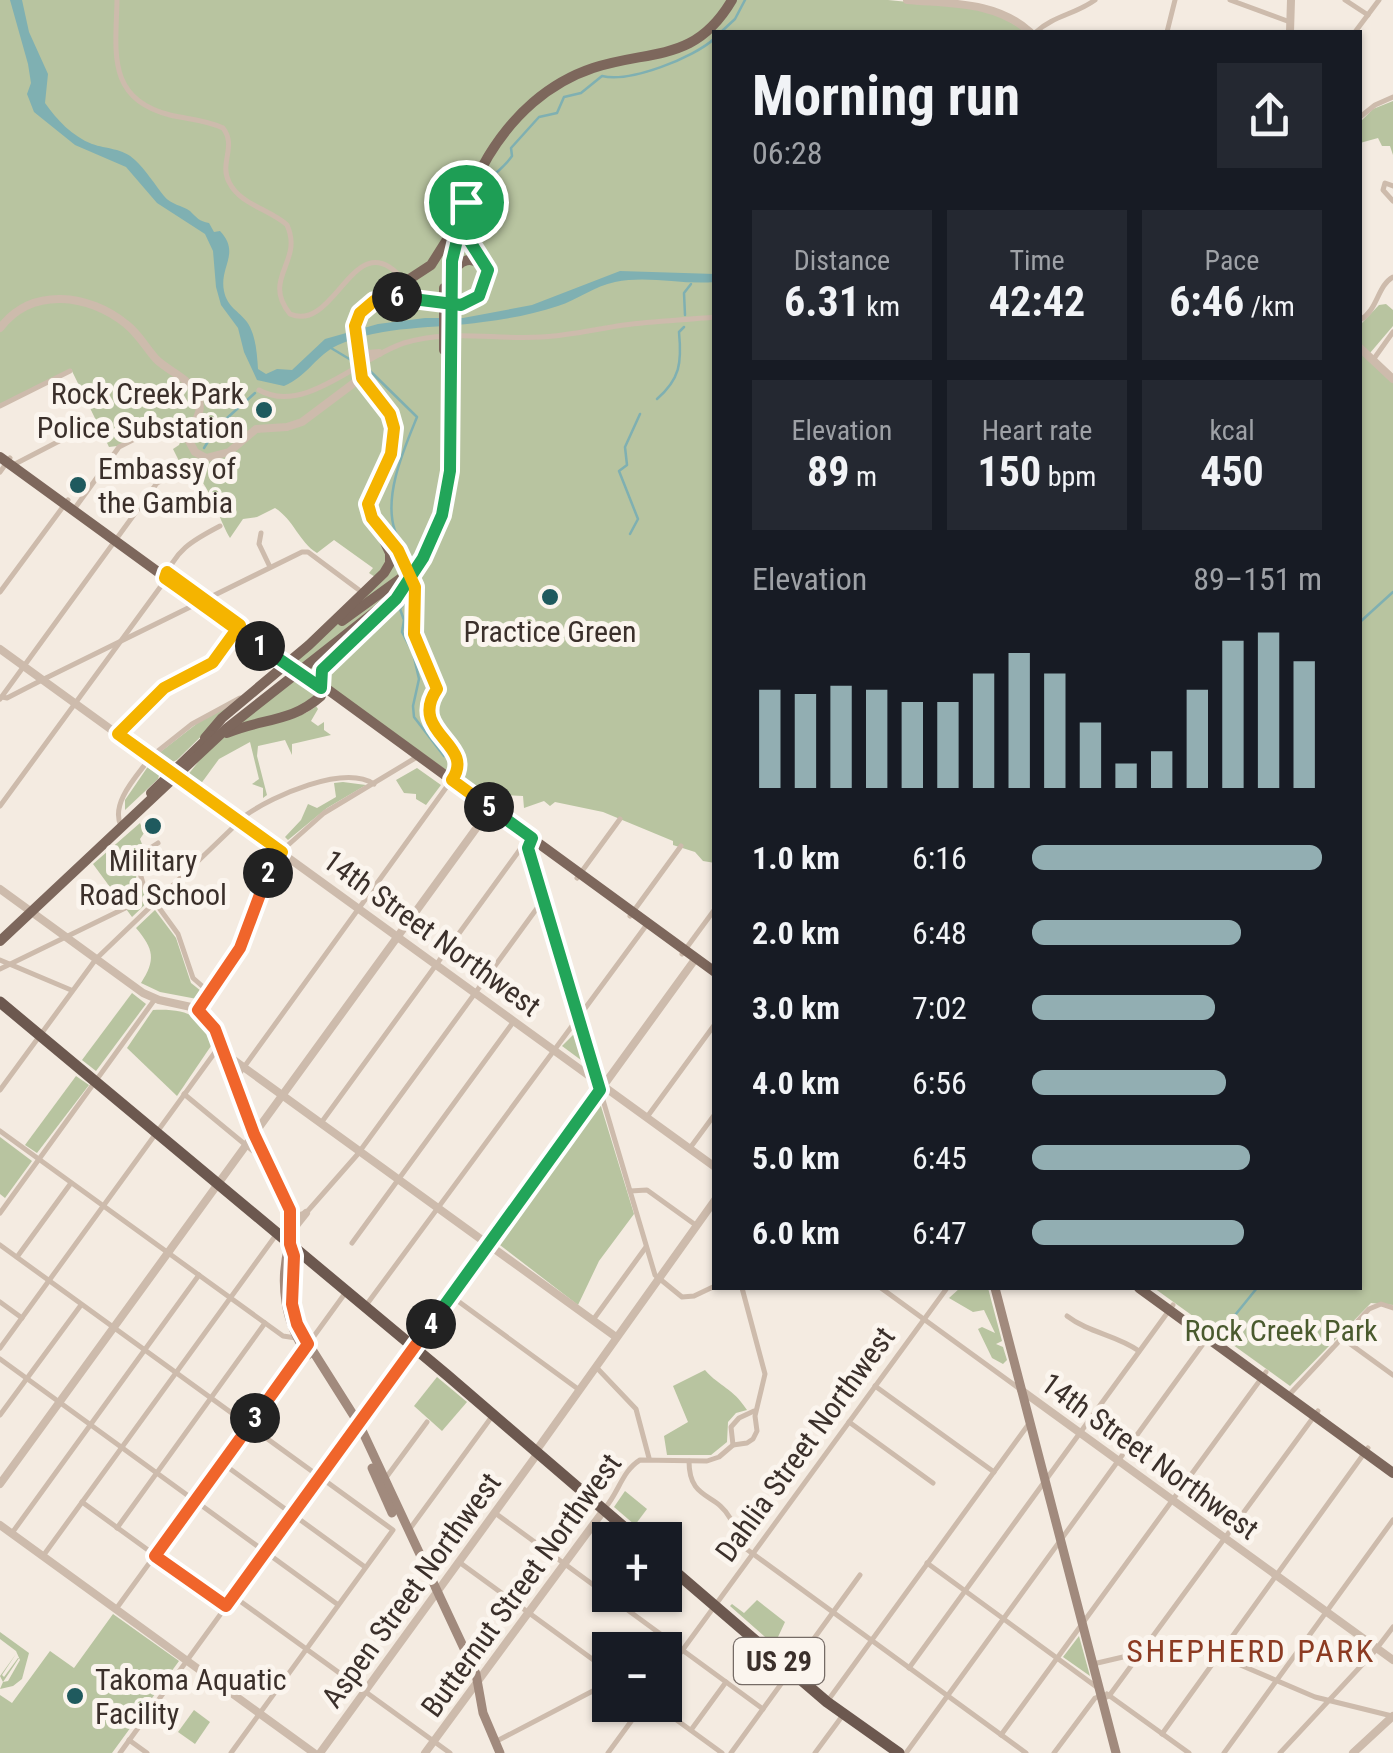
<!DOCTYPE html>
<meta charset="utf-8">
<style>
body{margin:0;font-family:"Roboto Condensed",sans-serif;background:#242831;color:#f1f3f6;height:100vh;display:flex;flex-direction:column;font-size:38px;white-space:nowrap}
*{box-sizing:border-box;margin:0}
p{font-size:32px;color:#9ea1a6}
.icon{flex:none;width:55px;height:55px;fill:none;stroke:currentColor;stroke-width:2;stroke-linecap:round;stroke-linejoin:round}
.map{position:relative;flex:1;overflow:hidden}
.panel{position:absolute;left:712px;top:30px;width:650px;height:1260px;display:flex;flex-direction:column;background:#171b24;border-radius:0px;box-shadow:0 2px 8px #0004}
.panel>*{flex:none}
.tools{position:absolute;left:592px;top:1522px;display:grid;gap:20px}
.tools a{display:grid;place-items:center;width:90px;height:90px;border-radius:0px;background:#171b24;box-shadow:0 2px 8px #0004;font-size:50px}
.pin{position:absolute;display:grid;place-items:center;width:85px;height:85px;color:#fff;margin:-42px;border:5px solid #fff;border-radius:50%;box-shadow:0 2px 10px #0007}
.km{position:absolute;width:50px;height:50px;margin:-25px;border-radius:50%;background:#222;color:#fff;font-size:28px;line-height:50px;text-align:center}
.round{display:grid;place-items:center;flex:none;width:105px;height:105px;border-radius:0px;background:#242831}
.overview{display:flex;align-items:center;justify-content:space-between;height:170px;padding:0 40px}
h1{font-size:55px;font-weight:700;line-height:75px}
.metrics{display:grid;grid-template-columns:repeat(3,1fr);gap:15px;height:170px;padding:10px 40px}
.metrics div{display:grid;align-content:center;border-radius:0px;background:#242831;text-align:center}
.metrics b{font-size:42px;font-weight:700}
.metrics small{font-size:28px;font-weight:400}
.metrics p{font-size:28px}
.chart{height:280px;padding:20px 40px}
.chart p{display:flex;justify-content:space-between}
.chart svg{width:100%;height:180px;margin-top:10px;stroke:#92aeb2;stroke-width:6}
ul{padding:0 40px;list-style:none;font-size:32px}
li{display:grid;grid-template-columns:160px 120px 1fr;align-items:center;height:75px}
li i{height:25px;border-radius:12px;background:#92aeb2}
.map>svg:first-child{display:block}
.green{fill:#b8c4a0}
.water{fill:#7fb0b2}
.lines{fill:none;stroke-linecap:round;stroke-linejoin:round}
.stream{stroke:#7fb0b2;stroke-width:2.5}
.minor{stroke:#cdbbac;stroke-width:5}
.tertiary{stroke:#cdbbac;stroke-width:8}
.secondary{stroke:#a18a7d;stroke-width:9}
.primary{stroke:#7d675c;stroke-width:10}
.trunk{stroke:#6c584f;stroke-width:11}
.primary-bridge{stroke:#7d675c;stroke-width:10}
.split-1-casing{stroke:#fff;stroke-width:20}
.split-2-casing{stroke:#fff;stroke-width:20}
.split-3-casing{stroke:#fff;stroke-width:20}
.split-4-casing{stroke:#fff;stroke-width:20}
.split-5-casing{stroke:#fff;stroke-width:20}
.split-6-casing{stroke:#fff;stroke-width:20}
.split-7-casing{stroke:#fff;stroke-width:20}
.split-1{stroke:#22a559;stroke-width:12}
.split-2{stroke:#f5b400;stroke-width:12}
.split-3{stroke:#f0652b;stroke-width:12}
.split-4{stroke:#f0652b;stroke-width:12}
.split-5{stroke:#22a559;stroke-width:12}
.split-6{stroke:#f5b400;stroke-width:12}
.split-7{stroke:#22a559;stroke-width:12}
.poi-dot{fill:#1f5a5e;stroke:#fbf5ee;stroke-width:4}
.labels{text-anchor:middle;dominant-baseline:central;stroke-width:10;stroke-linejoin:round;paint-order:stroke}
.shield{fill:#fbf5ee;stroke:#756b66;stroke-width:2.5}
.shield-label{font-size:28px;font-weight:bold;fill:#3b302b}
.poi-label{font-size:30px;fill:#3b302b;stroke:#fbf5ee;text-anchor:start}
.street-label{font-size:30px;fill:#3b302b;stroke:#fbf5ee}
.park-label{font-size:30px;fill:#4a5a2e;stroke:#fbf5ee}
.neighbourhood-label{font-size:32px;letter-spacing:2.5px;fill:#8c3b22;stroke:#fbf5ee}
</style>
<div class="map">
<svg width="1393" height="1753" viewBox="0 0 1393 1753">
<rect width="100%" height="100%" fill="#f4ebe1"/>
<g class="green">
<path d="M0,0H888L990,10L1027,32H715V863L703,861L695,852L673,845V841L603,812L555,802L550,806L544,801L524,808L523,796L504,795L496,806L289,657L375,577L369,573L373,568L334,540L317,553C299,542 294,520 275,508L257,517L243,519L230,538C217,517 207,471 181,465L173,449L179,445L182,437L176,425L162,429L158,424L117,446L109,447L71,369L0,404Z"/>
<polygon points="1393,101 1393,155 1390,146 1382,146 1378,138 1360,143 1360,122 1373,109"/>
<polygon points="1386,304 1393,310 1393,326 1370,353 1360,343 1360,325 1379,305"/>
<polygon points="1360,351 1393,382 1393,1305 1371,1303 1290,1386 1154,1288 1360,1288"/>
<polygon points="295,678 317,694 302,709 232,728"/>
<polygon points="237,701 177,760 170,763 159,753 199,722"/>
<path d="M316,706L318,709L311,721L318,726L324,722V730L331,735L292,744V755L285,740L258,746L257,756L267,795L263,798V788L252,784L259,779L250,742L219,759L200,785L187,776C200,760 214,740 233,732C259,720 296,724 316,706Z"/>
<polygon points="149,765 160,772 158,779 125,810 125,800"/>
<polygon points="417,768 441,785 426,805 416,799 416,794 404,793 396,780"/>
<polygon points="343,782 366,785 327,808 288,840 285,837 301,820 308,804 317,808 336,797 334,783"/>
<polygon points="140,823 144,833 140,839 142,844 136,878 150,900 132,917 93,864"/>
<path d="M155,910L176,938L191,983L201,991L197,999L160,992L141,983C156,960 154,949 136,928Z"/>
<polygon points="132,993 146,1004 96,1071 82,1060"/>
<path d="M153,1010C185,1009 199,1013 213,1043L177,1096L127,1048Z"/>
<polygon points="579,1029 590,1066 589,1066 562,1046"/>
<polygon points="76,1076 89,1085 37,1153 25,1145"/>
<polygon points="600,1103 634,1214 599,1261 578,1305 496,1242"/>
<polygon points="0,1137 32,1161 5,1198 0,1194"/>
<polygon points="960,1288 988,1288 1002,1341 996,1344 1003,1347 1007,1360 1003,1364 992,1358 978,1329 982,1327 995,1333 984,1310 973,1312 949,1298"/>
<path d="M705,1370C721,1388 732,1387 747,1410L736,1413L728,1422L727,1442L711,1455H667L664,1436L688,1422L673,1386Z"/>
<polygon points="437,1377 467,1402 442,1431 414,1406"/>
<polygon points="625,1491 647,1509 635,1525 614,1507"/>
<polygon points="757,1600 785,1622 778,1637 796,1651 790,1659 730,1606 732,1604 744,1613"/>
<polygon points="113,1614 179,1661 112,1753 0,1753 0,1695 12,1703 50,1651 74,1668"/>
<polygon points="0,1632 29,1653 22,1679 13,1686 0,1689 3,1682 0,1676 16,1654 2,1675 4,1677 18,1658 19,1658 3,1682 8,1681 20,1660 16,1651 0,1639"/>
<polygon points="1079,1636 1090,1676 1063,1657"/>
<polygon points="194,1710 210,1722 195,1744 178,1732"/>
</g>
<path class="water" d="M10,0H22L29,32L48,74L45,103C57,120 72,136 92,144C106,149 123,148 135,160C145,169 156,186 164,196C171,205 182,205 190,211C197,218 199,221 209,223L214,232L220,231C241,253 219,267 224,291C227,307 239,311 247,322C256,335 257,354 258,369L266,374L277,369L292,370L325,339L378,324L425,318H463L532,305L620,271L715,274V282C682,285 648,275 615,282C595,286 577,300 558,306C534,314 508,319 483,322C435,329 383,325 338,345C316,355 308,376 284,386L257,380L244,352L238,328L221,305L216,287L213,251L205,234L157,203L126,167L75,145L34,112L27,94L31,83L28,64Z"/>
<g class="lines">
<g class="stream">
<polyline points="721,32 735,19 745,0"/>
<path d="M477,243C473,224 474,194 489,179C498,171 505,166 512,156L511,148L539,117L557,113L564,97L581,93L602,76C629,83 694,58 715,38"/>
<polyline points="685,315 684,293 691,284"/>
<polyline points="331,348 351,360"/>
<path d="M366,367L417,417C404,449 383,496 395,531C399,543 406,555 412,567"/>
<path d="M657,399C680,379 682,363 679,332L684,327"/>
<polyline points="204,448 217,427 255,393"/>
<polyline points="630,534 638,519 619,471 627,465 625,447 640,414"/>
<polyline points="415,574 419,584 418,589"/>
<polyline points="411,594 400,609 404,620 402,632 413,653 419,679 413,706 414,717 444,756"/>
<polyline points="1360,622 1393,592"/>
<polyline points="1227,1325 1257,1288"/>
</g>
<g class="minor">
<path d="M117,0C116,52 106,99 170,115C187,119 207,120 223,128C237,146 219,163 229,182C240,205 270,209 287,225C304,262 261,278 290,314C337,334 354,218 405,282"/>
<polyline points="1230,0 1290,22"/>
<polyline points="1345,0 1368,15"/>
<path d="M1036,32C1053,16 1076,14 1095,0"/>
<polyline points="1167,32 1175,0"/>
<polyline points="1355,32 1379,0"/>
<polyline points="1360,117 1375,105 1393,97"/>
<polyline points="1393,186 1385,183 1383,190 1393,201"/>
<path d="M1360,320C1378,310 1377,286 1393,277"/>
<polyline points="1373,360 1393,332"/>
<path d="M259,390C304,416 360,357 404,343C450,329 494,340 541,337C568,336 596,329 624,325C654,321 685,320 715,317"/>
<polyline points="0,406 70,371"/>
<polyline points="15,464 94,423"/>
<polyline points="0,472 10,458"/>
<polyline points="75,508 119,447 158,427"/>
<polyline points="261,533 259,544 270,567"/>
<polyline points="0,592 68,500"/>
<polyline points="46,678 302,552 308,552 363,593"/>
<polyline points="2,697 7,698 42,680"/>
<polyline points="0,699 157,483 188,467"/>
<polyline points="119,735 164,688 210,665 240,625"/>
<polyline points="153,755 192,724 240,698"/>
<path d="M0,806L164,582C173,551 193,540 220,526"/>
<path d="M121,826C110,803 137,776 150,758"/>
<polyline points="158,843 144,852 140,873 144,887 178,934 193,978 210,993"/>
<polyline points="529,843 543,900 597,1080"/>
<polyline points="577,878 620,819"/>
<polyline points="630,916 681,846"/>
<polyline points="682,954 715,909"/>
<polyline points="0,960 71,990"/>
<polyline points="0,969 150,896"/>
<polyline points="198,1010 236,955 263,884 287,846 324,813 417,757"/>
<polyline points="234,1081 448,785"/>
<path d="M0,1090L96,959L246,815C273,796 344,764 374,784"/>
<polyline points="600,1090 655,1275 682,1297 694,1296 715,1286"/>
<polyline points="184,1094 253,1151 262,1153"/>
<polyline points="647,1117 715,1024"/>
<polyline points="321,1123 524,844 530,841"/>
<polyline points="0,1131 283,1336 296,1338"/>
<polyline points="690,1148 715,1114"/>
<polyline points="630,1191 647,1190 697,1226"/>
<polyline points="290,1209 298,1215 306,1213 357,1155 543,900"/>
<polyline points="0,1213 155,999"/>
<polyline points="352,1243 514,1021"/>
<polyline points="0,1245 393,1530 231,1753"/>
<polyline points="17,1257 71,1183"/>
<polyline points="881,1288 1020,1389"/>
<polyline points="451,1296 578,1389"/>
<polyline points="0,1302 22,1318"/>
<polyline points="367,1304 648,923"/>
<path d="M1067,1316C1089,1333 1117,1335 1139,1351"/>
<polyline points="593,1320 646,1247"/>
<polyline points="1342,1338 1393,1375"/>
<polyline points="0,1348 221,1044"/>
<polyline points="0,1359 337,1604"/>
<polyline points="597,1368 636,1409 649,1458"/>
<polyline points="875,1386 994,1472"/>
<polyline points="1288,1396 1369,1309 1381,1304 1393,1308"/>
<polyline points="0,1415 81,1305"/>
<polyline points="849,1422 933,1483"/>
<polyline points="733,1445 731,1427 739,1418 754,1411"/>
<path d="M689,1461C689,1501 716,1492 730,1518C736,1529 736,1538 745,1548L1026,1753"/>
<polyline points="222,1463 365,1567"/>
<polyline points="385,1479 427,1422"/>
<polyline points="82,1502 225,1606"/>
<path d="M605,1508C619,1492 622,1471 640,1460L707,1461L719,1457L733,1445L747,1443L753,1439L757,1431L755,1416L765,1374L742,1288"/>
<polyline points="495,1513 763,1709"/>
<polyline points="117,1528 265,1323"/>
<polyline points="409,1530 493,1415"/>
<polyline points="12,1533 199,1275"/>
<polyline points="43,1556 276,1235"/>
<polyline points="459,1562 610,1672"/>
<polyline points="927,1563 1098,1688"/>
<polyline points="233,1596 450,1753"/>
<polyline points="116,1609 346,1292"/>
<polyline points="651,1650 662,1635"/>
<polyline points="1093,1664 1153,1650 1195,1651 1231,1661 1315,1697 1392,1716"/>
<polyline points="909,1668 1173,1305"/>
<polyline points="665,1674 947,1288"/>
<polyline points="1107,1694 1189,1753"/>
<polyline points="829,1699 1028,1425"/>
<polyline points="1102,1699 1109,1696 1318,1411"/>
<polyline points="656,1705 722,1753"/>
<polyline points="691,1730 726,1682"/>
<polyline points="1162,1734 1368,1448"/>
<polyline points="1001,1735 1266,1372"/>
<polyline points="129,1740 147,1753"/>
<polyline points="495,1742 610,1682"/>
<polyline points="120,1753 412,1350"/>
<polyline points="608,1753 643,1705"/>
<polyline points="731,1753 860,1575"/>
<polyline points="815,1753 843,1715"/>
<polyline points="906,1753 1211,1333"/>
<polyline points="1054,1753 1095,1698 1101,1696"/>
<polyline points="1224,1753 1393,1520"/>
<polyline points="1280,1753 1374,1652 1393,1627"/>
</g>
<g class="tertiary">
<path d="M907,0C951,4 996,1 1030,32"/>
<polyline points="1290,32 1291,0"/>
<polyline points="379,299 398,297 424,302"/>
<path d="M0,328C32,286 89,294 126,324C139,334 146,348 157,360C170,372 191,379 198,397C205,414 190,425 189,441L195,452L206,458L229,452L256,429L287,427L302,422L362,377"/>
<polyline points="357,344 368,354 379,353"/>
<polyline points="1360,348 1393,379"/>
<polyline points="374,519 368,508 368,498 389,460 394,427 390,415 362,377 355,326 365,308 405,282"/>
<path d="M383,530L402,557L415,587V634L437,689C416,720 446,736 459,761L458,771L448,785"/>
<polyline points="0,649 715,1167"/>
<polyline points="0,889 143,993 159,1000 191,1007 213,1025 254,1135 290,1210 290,1243"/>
<polyline points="224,1053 616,1337"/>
<polyline points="290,1233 306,1213"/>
<polyline points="414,1347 696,958"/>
<polyline points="1021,1390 1393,1660"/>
<polyline points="536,1451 715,1200"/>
<polyline points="0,1484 491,808"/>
<polyline points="0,1525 314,1753"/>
<polyline points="320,1753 538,1453"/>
<polyline points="425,1753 604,1510"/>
<polyline points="1353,1753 1393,1716"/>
</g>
<g class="secondary">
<polyline points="291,1245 294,1256 293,1304 299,1329 359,1424 476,1674 483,1713 500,1753"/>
<path d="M289,1246C279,1283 285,1324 308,1355"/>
<polyline points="995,1288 1116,1753"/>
<polyline points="372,1468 392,1513"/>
</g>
<g class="primary">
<path d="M450,235L431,265L405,282L428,303C457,308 489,305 487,268L469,239L465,213"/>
<path d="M452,275C459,259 473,254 484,269"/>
<path d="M450,288C452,199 503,98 593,68C652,49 695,63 732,0"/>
<polyline points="0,457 279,660 291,666"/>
<path d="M418,565C462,503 448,422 450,350"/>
<polyline points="342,621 404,576"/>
<polyline points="305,676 327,689 715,972"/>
<path d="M227,733C262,718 291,723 321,696L323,669L390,606"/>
<polyline points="205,738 222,718 309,645 384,573 390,563 390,553 373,517"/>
<polyline points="151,793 211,735"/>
<polyline points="0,941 226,729 376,611 405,583"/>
<polyline points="1139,1288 1393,1473"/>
</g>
<g class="trunk">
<polyline points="0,1002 447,1375 639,1540"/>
<polyline points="665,1563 827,1702 899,1753"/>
</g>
<g class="primary-bridge">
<polyline points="444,288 444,350"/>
<polyline points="406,585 418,565"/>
<polyline points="291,666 305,676"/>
</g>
</g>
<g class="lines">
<g class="split-1-casing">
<polyline id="split-1" points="260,646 321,688 322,670 396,599 423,558 442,515 450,471 452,261 466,202"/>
</g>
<g class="split-2-casing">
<path id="split-2" d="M260,646C228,624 197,600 165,578L167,572L240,625L234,633L213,662L212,663L164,688L118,734L282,852L268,873"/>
</g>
<g class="split-3-casing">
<polyline id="split-3" points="255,1418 308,1344 297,1324 292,1304 294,1256 290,1244 290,1210 254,1134 215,1029 198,1010 240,948 268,873"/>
</g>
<g class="split-4-casing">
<polyline id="split-4" points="255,1418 155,1556 226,1606 431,1324"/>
</g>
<g class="split-5-casing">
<polyline id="split-5" points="431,1324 600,1090 528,848 532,838 489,807"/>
</g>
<g class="split-6-casing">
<path id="split-6" d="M397,297L374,301L360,313L355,326L362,378L390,414L394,428L391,454L368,504L372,518L398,550L415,587L414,634L437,689C407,733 477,744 452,780L489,807"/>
</g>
<g class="split-7-casing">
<polyline id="split-7" points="397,297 461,305 479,296 488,270 469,240 466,202"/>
</g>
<use href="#split-1" class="split-1"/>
<use href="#split-2" class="split-2"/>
<use href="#split-3" class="split-3"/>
<use href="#split-4" class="split-4"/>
<use href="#split-5" class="split-5"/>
<use href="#split-6" class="split-6"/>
<use href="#split-7" class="split-7"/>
</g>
<g class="poi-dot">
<circle cx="264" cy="410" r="10"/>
<circle cx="78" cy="485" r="10"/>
<circle cx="550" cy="597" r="10"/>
<circle cx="153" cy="826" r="10"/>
<circle cx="75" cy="1696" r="10"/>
</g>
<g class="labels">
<rect class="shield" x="734" y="1638" width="90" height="46" rx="8"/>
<g class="shield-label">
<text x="779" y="1661">US 29</text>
</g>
<g class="poi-label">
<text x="244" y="393" text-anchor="end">Rock Creek Park<tspan x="244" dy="34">Police Substation</tspan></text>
<text x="98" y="468">Embassy of<tspan x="98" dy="34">the Gambia</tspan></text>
<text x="550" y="631" text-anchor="middle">Practice Green</text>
<text x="153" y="860" text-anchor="middle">Military<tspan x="153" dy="34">Road School</tspan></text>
<text x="95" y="1679">Takoma Aquatic<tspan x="95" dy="34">Facility</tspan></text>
</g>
<g class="street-label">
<text transform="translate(432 933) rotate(36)">14th Street Northwest</text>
<text transform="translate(805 1444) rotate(-54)">Dahlia Street Northwest</text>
<text transform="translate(1150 1456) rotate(36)">14th Street Northwest</text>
<text transform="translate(521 1585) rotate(-54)">Butternut Street Northwest</text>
<text transform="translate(411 1590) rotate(-54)">Aspen Street Northwest</text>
</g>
<g class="park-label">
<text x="1281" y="1330">Rock Creek Park</text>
</g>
<g class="neighbourhood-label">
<text x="1251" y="1651">SHEPHERD PARK</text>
</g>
</g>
</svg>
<div class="tools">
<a>+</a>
<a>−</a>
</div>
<div class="pin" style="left:466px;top:202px;background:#1e9e55"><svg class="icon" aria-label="arrive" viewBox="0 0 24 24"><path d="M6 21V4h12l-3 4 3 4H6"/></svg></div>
<b class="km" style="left:260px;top:646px">1</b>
<b class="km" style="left:268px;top:873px">2</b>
<b class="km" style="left:255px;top:1418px">3</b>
<b class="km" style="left:431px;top:1324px">4</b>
<b class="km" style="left:489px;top:807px">5</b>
<b class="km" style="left:397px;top:297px">6</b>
<section class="panel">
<div class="overview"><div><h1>Morning run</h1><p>06:28</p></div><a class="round"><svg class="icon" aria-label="share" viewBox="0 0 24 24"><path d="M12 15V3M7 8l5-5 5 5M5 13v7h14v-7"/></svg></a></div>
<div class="metrics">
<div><p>Distance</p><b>6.31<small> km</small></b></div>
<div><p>Time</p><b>42:42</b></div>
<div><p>Pace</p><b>6:46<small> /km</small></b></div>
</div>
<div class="metrics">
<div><p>Elevation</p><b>89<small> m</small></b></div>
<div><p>Heart rate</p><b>150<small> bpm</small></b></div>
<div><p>kcal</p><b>450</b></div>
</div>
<div class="chart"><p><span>Elevation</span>89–151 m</p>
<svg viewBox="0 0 160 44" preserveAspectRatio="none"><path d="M5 44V20M15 44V21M25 44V19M35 44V20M45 44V23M55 44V23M65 44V16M75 44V11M85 44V16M95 44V28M105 44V38M115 44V35M125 44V20M135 44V8M145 44V6M155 44V13"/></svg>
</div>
<ul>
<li><b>1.0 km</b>6:16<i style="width:100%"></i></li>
<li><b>2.0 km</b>6:48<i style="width:72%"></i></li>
<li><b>3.0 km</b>7:02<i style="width:63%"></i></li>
<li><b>4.0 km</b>6:56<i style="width:67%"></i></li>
<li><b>5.0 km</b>6:45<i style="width:75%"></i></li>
<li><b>6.0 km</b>6:47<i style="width:73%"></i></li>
</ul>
</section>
</div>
